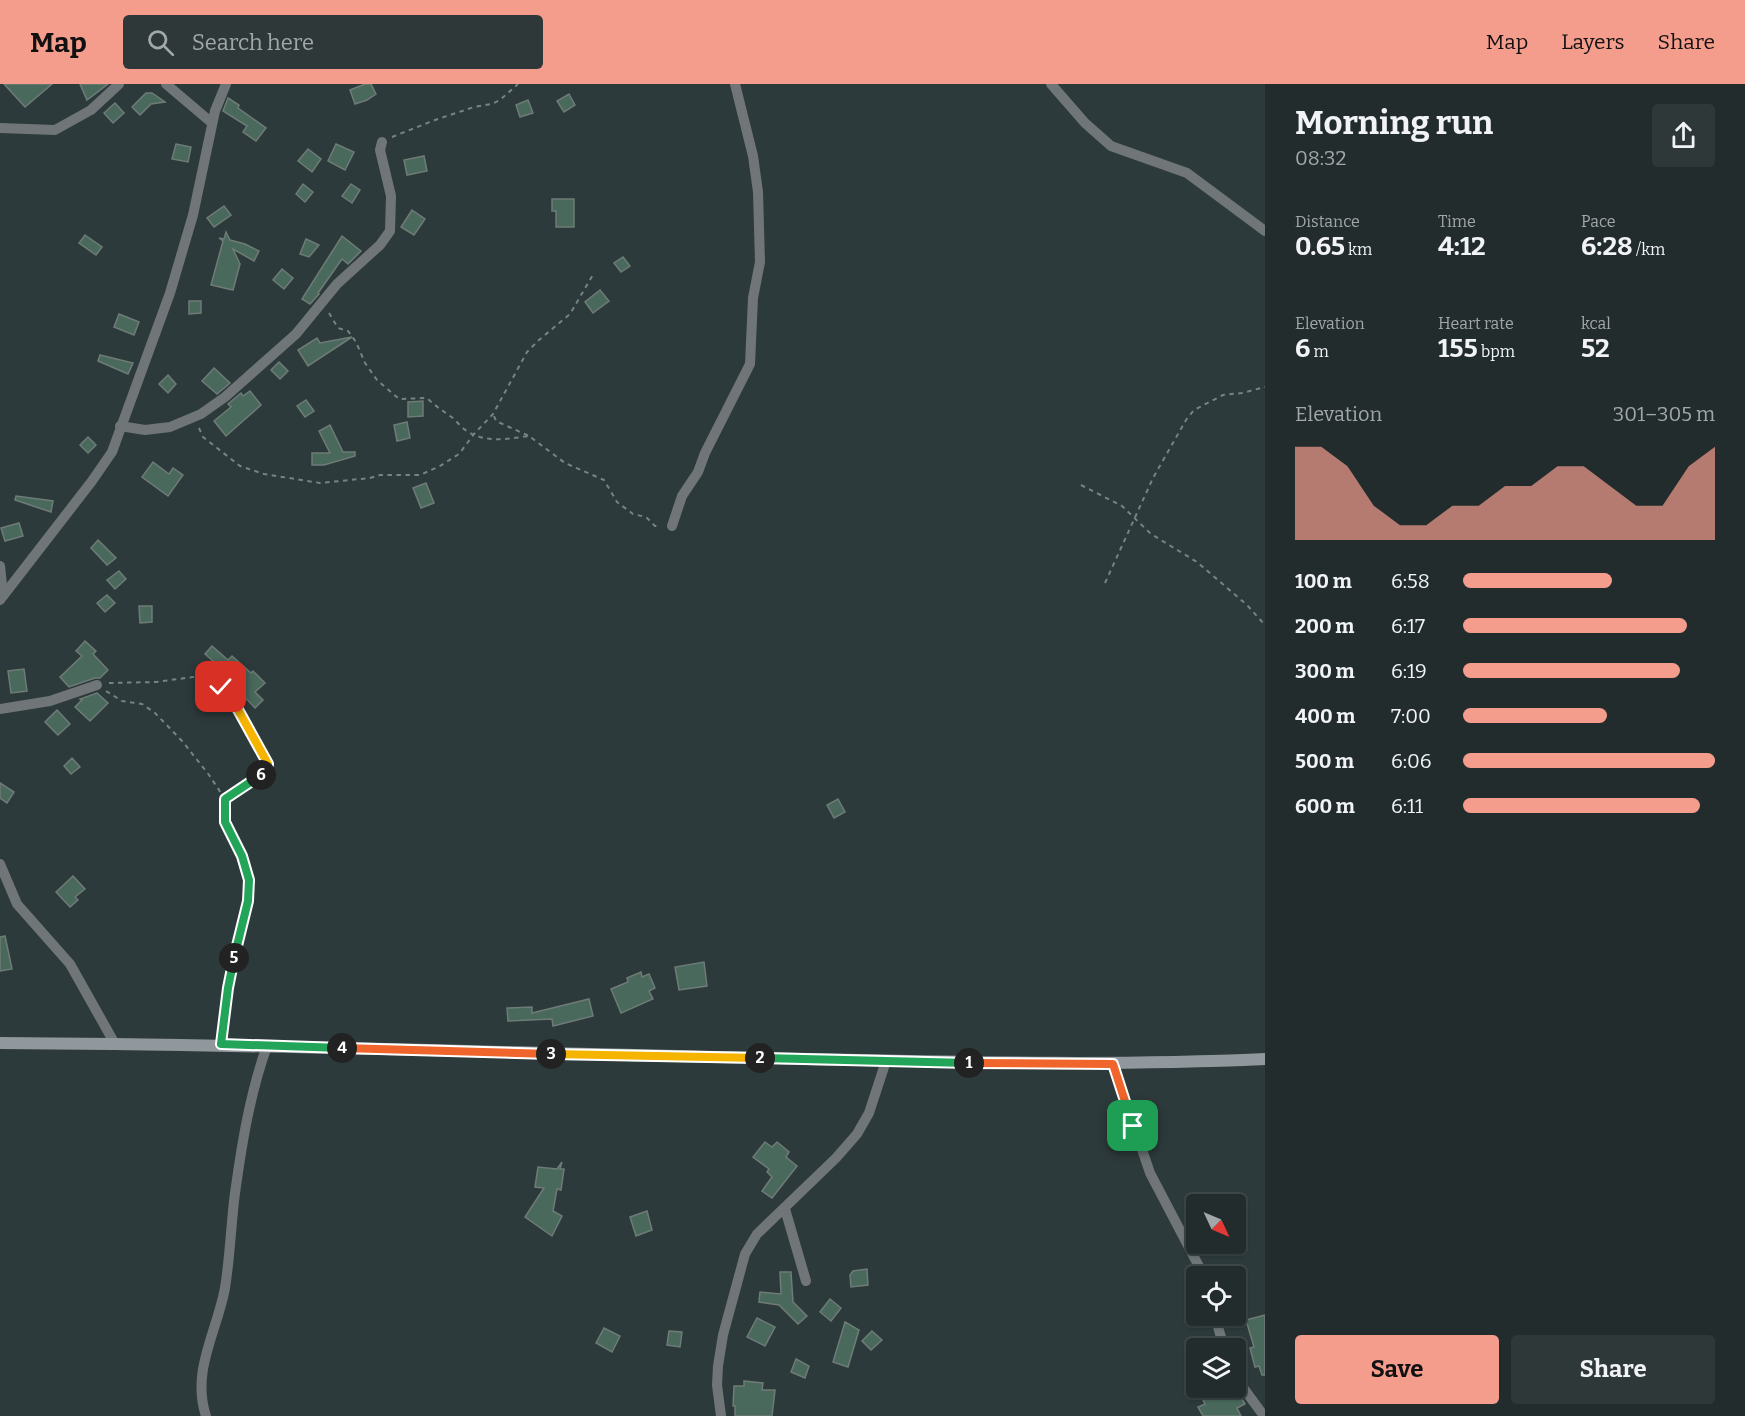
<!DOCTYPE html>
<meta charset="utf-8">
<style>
body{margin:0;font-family:Bitter,serif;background:#2e3838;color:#f1f3f6;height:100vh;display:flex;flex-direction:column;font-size:22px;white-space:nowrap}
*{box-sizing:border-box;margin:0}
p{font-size:20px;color:#a2a7a9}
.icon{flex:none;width:33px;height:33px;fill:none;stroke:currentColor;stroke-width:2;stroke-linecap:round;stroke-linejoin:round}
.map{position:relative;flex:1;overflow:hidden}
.sheet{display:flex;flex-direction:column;background:#222c2c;width:480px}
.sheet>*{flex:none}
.needle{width:39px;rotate:134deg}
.buttons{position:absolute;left:1186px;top:1110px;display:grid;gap:12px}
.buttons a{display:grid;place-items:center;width:60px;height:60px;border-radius:6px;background:#222c2c;box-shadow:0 2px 4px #0004,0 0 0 2px #3f4848;font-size:30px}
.pin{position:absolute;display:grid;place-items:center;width:51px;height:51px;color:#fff;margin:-26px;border-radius:12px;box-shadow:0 3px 9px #0006}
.km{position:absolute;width:30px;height:30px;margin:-15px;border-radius:50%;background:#222;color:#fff;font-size:16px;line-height:30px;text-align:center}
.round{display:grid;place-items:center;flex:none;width:63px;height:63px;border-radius:6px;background:#2e3838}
.summary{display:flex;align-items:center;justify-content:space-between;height:102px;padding:0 30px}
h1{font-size:33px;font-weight:700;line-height:45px}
.figures{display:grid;grid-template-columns:repeat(3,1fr);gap:9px;height:102px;padding:6px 30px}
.figures div{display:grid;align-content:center}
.figures b{font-size:26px;font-weight:700}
.figures small{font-size:16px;font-weight:400}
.figures p{font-size:16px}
.chart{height:168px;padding:12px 30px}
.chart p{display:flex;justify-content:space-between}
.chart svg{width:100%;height:108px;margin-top:6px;fill:#f59d8d;opacity:.7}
.primary-button{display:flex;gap:12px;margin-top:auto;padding:12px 30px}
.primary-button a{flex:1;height:69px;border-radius:6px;background:#f59d8d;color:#111;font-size:24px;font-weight:700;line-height:69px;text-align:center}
.primary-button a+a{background:#2e3838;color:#f1f3f6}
ul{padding:0 30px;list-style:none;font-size:20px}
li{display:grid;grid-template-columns:96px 72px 1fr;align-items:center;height:45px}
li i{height:15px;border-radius:8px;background:#f59d8d}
header{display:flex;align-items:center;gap:36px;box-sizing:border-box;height:84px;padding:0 30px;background:#f59d8d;color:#111}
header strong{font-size:28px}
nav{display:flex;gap:33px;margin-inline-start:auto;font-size:21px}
.search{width:420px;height:54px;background:#2e3838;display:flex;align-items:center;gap:15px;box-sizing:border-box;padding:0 21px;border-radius:6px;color:#a2a7a9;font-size:22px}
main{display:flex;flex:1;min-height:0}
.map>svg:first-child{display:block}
.building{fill:#49695c;stroke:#6f7b76;stroke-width:1.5}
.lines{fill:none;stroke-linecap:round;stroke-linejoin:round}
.path{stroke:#788383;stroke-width:2;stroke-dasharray:4.5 4.5;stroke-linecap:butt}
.minor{stroke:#707578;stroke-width:10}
.secondary{stroke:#90989d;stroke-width:12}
.split-1-casing{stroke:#fff;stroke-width:12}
.split-2-casing{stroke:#fff;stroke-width:12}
.split-3-casing{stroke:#fff;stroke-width:12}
.split-4-casing{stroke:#fff;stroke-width:12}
.split-5-casing{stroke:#fff;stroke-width:12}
.split-6-casing{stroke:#fff;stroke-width:12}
.split-7-casing{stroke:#fff;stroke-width:12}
.split-1{stroke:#f0652b;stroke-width:8}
.split-2{stroke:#22a559;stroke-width:8}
.split-3{stroke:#f5b400;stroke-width:8}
.split-4{stroke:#f0652b;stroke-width:8}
.split-5{stroke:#22a559;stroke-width:8}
.split-6{stroke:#22a559;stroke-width:8}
.split-7{stroke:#f5b400;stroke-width:8}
</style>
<header>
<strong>Map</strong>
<div class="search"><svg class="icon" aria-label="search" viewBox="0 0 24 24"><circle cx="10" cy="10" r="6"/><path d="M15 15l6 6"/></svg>Search here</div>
<nav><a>Map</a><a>Layers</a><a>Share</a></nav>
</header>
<main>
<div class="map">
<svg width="1265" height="1332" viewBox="0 0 1265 1332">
<rect width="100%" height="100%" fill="#2d3a3b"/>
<g class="building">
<polygon points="4,0 52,0 25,23"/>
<polygon points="80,0 108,0 87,16"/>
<polygon points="365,0 371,0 376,10 367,16 355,20 350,6"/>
<polygon points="146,9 152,9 165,18 151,20 140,31 132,23"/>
<polygon points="569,10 575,21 564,28 557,17"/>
<polygon points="228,14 239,21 238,24 266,44 256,57 243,48 247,42 223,27"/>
<polygon points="528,16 533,29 520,33 516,21"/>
<polygon points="115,19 124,29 113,39 104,29"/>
<polygon points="176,60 191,63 188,78 172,75"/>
<polygon points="336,60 354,68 345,86 328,77"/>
<polygon points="308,65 321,75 312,88 298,77"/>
<polygon points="424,72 427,87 407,91 404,76"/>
<polygon points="303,100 313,108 305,118 296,110"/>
<polygon points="351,100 360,106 352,119 342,112"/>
<polygon points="552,115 574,115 574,143 556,143 556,127 552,127"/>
<polygon points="224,122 231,131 214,143 207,134"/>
<polygon points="412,126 425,135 414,151 401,143"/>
<polygon points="226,148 230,156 245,160 259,167 254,177 233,165 240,180 233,206 211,201 223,157 219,154 224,155"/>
<polygon points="85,151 102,163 96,171 79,159"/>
<polygon points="342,152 361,167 348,180 342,175 318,209 319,210 310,220 302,215"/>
<polygon points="306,155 319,161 309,173 300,170"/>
<polygon points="623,173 630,182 621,188 614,179"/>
<polygon points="282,185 293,194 284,205 273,196"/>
<polygon points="600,206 609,217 593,229 585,218"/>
<polygon points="189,217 201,217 201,229 189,230"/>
<polygon points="119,230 139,238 134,251 114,243"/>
<polygon points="352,253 308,282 298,266 317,254 320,259"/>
<polygon points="100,271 133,279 128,290 98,277"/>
<polygon points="279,278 288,287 280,295 271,286"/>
<polygon points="214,284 230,299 217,310 202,297"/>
<polygon points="168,291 176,300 168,309 159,300"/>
<polygon points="250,307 261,321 226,352 214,337 231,323 228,320 241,309 243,312"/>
<polygon points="306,316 314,327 305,333 297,322"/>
<polygon points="423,317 423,332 408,333 408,318"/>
<polygon points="407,338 410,354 397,357 394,341"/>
<polygon points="330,341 343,368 355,368 355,372 324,381 312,381 312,369 330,369 319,347"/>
<polygon points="88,353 96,361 88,369 80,361"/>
<polygon points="153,378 169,390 173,384 183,391 168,412 142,393"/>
<polygon points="426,399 434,419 421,424 413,404"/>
<polygon points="16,412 53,417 51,428 15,416"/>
<polygon points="19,439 23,452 5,457 1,444"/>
<polygon points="98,456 116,474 107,481 91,464"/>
<polygon points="119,487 126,495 115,505 107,496"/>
<polygon points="107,511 115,519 105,528 97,519"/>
<polygon points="139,522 152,522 152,538 140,539"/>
<polygon points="85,557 96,567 93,570 108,586 100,594 95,594 69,603 60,593 82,572 76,567"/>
<polygon points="212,562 228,576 232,572 251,589 253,587 265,599 255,608 263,616 255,624 236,604 239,602 237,598 205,570"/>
<polygon points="24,585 27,607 11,609 8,587"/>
<polygon points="97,609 108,619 90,637 75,623 82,616 80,615"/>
<polygon points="57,626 70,640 58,651 45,638"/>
<polygon points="72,674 80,683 71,690 64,682"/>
<polygon points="0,699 14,708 7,719 0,714"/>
<polygon points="838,715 845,728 834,734 827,721"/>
<polygon points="73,792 85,805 75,813 78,816 70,823 56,808"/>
<polygon points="5,852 12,885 0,887 0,853"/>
<polygon points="704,878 707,902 679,906 675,883"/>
<polygon points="641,888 642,893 649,890 655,904 649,907 653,915 621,929 611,905 628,898 627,894"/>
<polygon points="589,915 593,932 553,942 552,935 508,937 507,924 532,923 532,929"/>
<polygon points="765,1058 772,1063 777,1058 789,1068 786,1073 797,1082 772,1114 762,1107 772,1093 767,1088 769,1085 753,1073"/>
<polygon points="562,1078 560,1085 564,1085 561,1106 557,1105 553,1127 562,1132 552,1152 525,1133 544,1104 535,1103 538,1083 557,1085"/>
<polygon points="647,1127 652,1146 636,1152 630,1133"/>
<polygon points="867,1185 868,1201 851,1203 850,1191 853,1187"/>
<polygon points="780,1188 791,1188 793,1218 807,1232 798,1240 779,1221 759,1218 760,1208 781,1210"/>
<polygon points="830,1215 841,1224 831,1237 820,1228"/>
<polygon points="1265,1231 1265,1291 1262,1291 1259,1282 1255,1283 1250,1264 1254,1263 1246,1236"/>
<polygon points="757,1234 775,1243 765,1262 747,1253"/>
<polygon points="845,1238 859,1246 848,1283 833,1278"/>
<polygon points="604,1244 620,1252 612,1268 596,1259"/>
<polygon points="669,1247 682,1248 680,1263 667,1261"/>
<polygon points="872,1247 882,1256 871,1266 862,1257"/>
<polygon points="796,1275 809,1282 805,1294 791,1288"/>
<polygon points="744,1297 763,1299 762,1306 775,1306 772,1332 735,1332 735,1322 733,1322 734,1302 744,1302"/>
<polygon points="1217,1307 1220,1312 1227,1308 1229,1311 1237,1307 1245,1320 1237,1324 1241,1332 1203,1332 1198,1323 1205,1320 1202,1314"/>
</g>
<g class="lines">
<g class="path">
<polyline points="392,53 435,36 474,23 492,20 500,16 518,0"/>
<path d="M329,229L338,244L348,247L356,258L365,279L377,296L399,315L427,314C435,322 442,326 450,332C455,335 459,341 464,345C484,360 506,355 529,352L565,379L604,396L617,418L633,430L646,433L655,442H660"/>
<polyline points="494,332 496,337 529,352"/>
<polyline points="199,344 203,353 240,382 264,390 320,399 370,394 380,391 420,391 440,382 459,370 474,350 493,330 527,268 539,256 570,230 594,189"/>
<polyline points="1081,401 1122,422 1151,450 1197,478 1247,521 1265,541"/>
<polyline points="1105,499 1153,394 1186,336 1194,326 1223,311 1242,309 1265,303"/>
<polyline points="109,599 156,598 193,593 212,595 221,603 236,623 268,683 265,688 225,715"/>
<polyline points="106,607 122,617 142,620 155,629 183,658 209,691 225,715 225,738 246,784 249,809 243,844 230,888 223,949"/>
</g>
<g class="minor">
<polyline points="166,0 212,39"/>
<polyline points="1051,0 1085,39 1111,62 1187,89 1265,147"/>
<polyline points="0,44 55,46 91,26 119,0"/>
<polyline points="120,342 145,346 170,343 201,330 225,313 296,250 337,200 380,161 390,147 391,112 380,66 382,58"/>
<polyline points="672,442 682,412 698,388 705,369 750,280 753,214 760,178 758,108 753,72 735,0"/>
<polyline points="0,482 3,510"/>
<polyline points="0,516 92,397 112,368 170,209 193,131 215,27 226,0"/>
<polyline points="0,625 50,617 97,601"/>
<polyline points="0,780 17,820 70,880 115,960"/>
<polyline points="1113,980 1150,1089 1204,1192"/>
<polyline points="785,1125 806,1197"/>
<polyline points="1215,1232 1224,1264"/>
<polyline points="1236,1294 1264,1332"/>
<path d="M206,1332C191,1287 217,1248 225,1204C230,1173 231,1140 235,1109C242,1059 250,1009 267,962"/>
<polyline points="721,1332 717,1301 718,1282 723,1251 745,1170 757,1150 836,1074 857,1050 869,1029 886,977"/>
</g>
<path class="secondary" d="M0,959C269,960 538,970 807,975C960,978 1112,982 1265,975"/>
</g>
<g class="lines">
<g class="split-1-casing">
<polyline id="split-1" points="969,979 1113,980 1133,1042"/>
</g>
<g class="split-2-casing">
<polyline id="split-2" points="760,974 969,979"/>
</g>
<g class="split-3-casing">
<polyline id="split-3" points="551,970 760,974"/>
</g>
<g class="split-4-casing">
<polyline id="split-4" points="342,964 551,970"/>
</g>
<g class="split-5-casing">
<polyline id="split-5" points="234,874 228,904 221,960 342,964"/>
</g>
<g class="split-6-casing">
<polyline id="split-6" points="234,874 248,817 249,796 242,772 225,738 225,715 261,691"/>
</g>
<g class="split-7-casing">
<polyline id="split-7" points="221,603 236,622 268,680 267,686 261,691"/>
</g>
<use href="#split-1" class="split-1"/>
<use href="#split-2" class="split-2"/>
<use href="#split-3" class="split-3"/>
<use href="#split-4" class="split-4"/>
<use href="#split-5" class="split-5"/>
<use href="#split-6" class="split-6"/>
<use href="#split-7" class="split-7"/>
</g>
</svg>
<div class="buttons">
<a><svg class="needle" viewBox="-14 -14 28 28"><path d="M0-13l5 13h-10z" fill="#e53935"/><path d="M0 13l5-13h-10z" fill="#a2a7a9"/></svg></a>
<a><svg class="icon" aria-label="locate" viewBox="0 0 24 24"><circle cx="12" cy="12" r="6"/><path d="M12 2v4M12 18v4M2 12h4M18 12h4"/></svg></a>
<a><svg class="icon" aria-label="layers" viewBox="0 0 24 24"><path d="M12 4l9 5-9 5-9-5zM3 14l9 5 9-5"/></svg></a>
</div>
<div class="pin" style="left:1133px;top:1042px;background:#1e9e55"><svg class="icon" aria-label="arrive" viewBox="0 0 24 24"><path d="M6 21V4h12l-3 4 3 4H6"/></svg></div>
<div class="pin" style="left:221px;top:603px;background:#d93025"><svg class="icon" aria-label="check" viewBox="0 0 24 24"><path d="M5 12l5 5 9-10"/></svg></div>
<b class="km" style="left:969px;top:979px">1</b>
<b class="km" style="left:760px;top:974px">2</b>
<b class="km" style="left:551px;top:970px">3</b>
<b class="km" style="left:342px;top:964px">4</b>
<b class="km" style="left:234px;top:874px">5</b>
<b class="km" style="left:261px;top:691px">6</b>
</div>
<section class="sheet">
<div class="summary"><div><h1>Morning run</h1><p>08:32</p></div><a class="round"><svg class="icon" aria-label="share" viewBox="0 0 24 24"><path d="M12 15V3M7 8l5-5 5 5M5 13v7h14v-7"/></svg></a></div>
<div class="figures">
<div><p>Distance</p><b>0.65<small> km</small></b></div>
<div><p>Time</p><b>4:12</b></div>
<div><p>Pace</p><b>6:28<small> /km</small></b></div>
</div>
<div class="figures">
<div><p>Elevation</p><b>6<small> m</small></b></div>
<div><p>Heart rate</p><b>155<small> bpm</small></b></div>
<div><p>kcal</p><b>52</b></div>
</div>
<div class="chart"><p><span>Elevation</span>301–305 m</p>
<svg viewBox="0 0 160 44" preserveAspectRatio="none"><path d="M0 44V6L10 6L20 14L30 30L40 38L50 38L60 30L70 30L80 22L90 22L100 14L110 14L120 22L130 30L140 30L150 14L160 6V44z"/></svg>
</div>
<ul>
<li><b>100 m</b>6:58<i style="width:59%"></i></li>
<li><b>200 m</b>6:17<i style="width:89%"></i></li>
<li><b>300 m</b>6:19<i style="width:86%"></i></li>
<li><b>400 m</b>7:00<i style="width:57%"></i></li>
<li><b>500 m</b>6:06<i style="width:100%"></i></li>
<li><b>600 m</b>6:11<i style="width:94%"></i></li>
</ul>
<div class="primary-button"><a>Save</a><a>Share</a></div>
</section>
</main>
